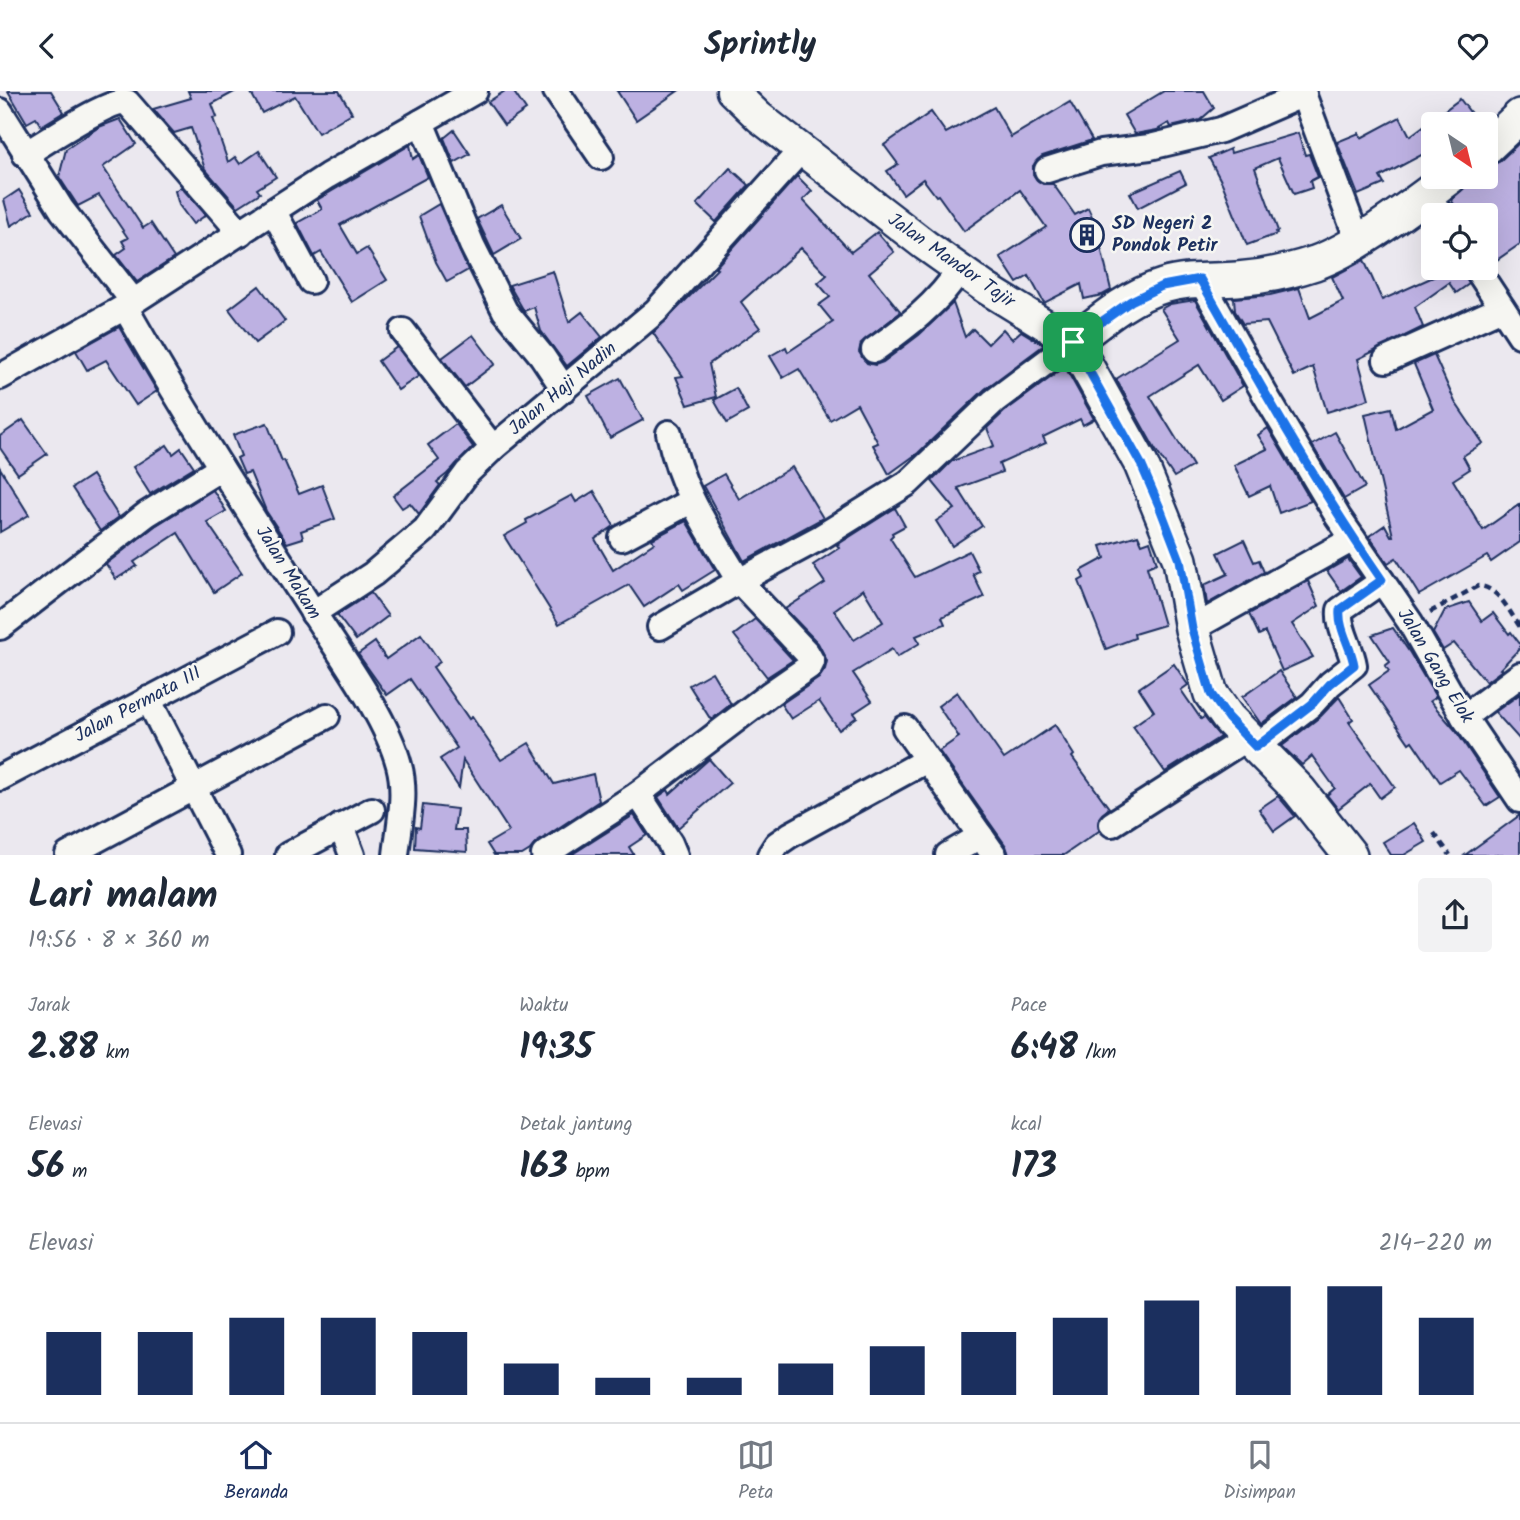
<!DOCTYPE html>
<html lang="id">
<meta charset="utf-8">
<style>
body{margin:0;font-family:Kalam,sans-serif;background:#f2f2f3;color:#1f2937;height:100vh;display:flex;flex-direction:column;font-size:26px;white-space:nowrap}
*{box-sizing:border-box;margin:0}
p{font-size:23px;color:#747a83}
.icon{flex:none;width:38px;height:38px;fill:none;stroke:currentColor;stroke-width:2;stroke-linecap:round;stroke-linejoin:round}
.map{position:relative;height:764px;overflow:hidden}
.drawer{display:flex;flex-direction:column;background:#fff;flex:1}
.drawer>*{flex:none}
.needle{width:46px;rotate:145deg}
.buttons{position:absolute;left:1421px;top:21px;display:grid;gap:14px}
.buttons a{display:grid;place-items:center;width:77px;height:77px;border-radius:7px;background:#fff;box-shadow:0 7px 28px #0002;font-size:35px}
.pin{position:absolute;display:grid;place-items:center;width:60px;height:60px;color:#fff;margin:-30px;border-radius:14px;box-shadow:0 4px 10px #0006}
.round{display:grid;place-items:center;flex:none;width:74px;height:74px;border-radius:7px;background:#f2f2f3}
.head{display:flex;align-items:center;justify-content:space-between;height:119px;padding:0 28px}
h1{font-size:38px;font-weight:800;line-height:52px}
.metrics{display:grid;grid-template-columns:repeat(3,1fr);gap:10px;height:119px;padding:7px 28px}
.metrics div{display:grid;align-content:center}
.metrics b{font-size:35px;font-weight:800}
.metrics small{font-size:19px;font-weight:400}
.metrics p{font-size:19px}
.chart{height:196px;padding:14px 28px}
.chart p{display:flex;justify-content:space-between}
.chart svg{width:100%;height:126px;margin-top:7px;stroke:#1b2f5e;stroke-width:6}
header{display:flex;justify-content:space-between;align-items:center;height:91px;padding:0 28px;background:#fff;font-size:32px;font-weight:800}
.dock{display:flex;justify-content:space-around;align-items:center;height:98px;border-top:2px solid #e0e1e3;background:#fff;font-size:19px;color:#747a83}
.dock a{display:grid;justify-items:center;gap:4px}
.dock .current{color:#1b2f5e}
.map>svg:first-child{display:block}
.building{fill:#bdb1e2;stroke:#1b2f5e;stroke-width:2;fill-rule:evenodd}
.lines{fill:none;stroke-linecap:round;stroke-linejoin:round}
.minor-casing{stroke:#1b2f5e;stroke-width:30}
.tertiary-casing{stroke:#1b2f5e;stroke-width:35}
.secondary-casing{stroke:#1b2f5e;stroke-width:38}
.path{stroke:#1b2f5e;stroke-width:4.5;stroke-dasharray:7 5;stroke-linecap:butt}
.minor{stroke:#f6f6f2;stroke-width:24}
.tertiary{stroke:#f6f6f2;stroke-width:30}
.secondary{stroke:#f6f6f2;stroke-width:33}
.route-casing{stroke:#fff;stroke-width:14}
.route{stroke:#1a73e8;stroke-width:9}
.labels{text-anchor:middle;dominant-baseline:central;stroke-width:5;stroke-linejoin:round;paint-order:stroke}
.poi-label{font-size:19px;font-weight:bold;fill:#1b2f5e;stroke:#f6f6f2;text-anchor:start}
.street-label{font-size:19px;fill:#1b2f5e;stroke:#f6f6f2}
</style>
<header><svg class="icon" aria-label="back" viewBox="0 0 24 24"><path d="M15 5l-7 7 7 7"/></svg>Sprintly<svg class="icon" aria-label="heart" viewBox="0 0 24 24"><path d="M12 20l-8-8c-3-5 5-10 8-4 3-6 11-1 8 4z"/></svg></header>
<div class="map">
<svg width="1520" height="764" viewBox="0 0 1520 764">
<rect width="100%" height="100%" fill="#ebe8ef"/>
<filter id="ink" filterUnits="userSpaceOnUse"><feTurbulence type="fractalNoise" baseFrequency=".0143" numOctaves="2"/><feDisplacementMap in="SourceGraphic" scale="14" xChannelSelector="R" yChannelSelector="G"/><feConvolveMatrix kernelMatrix="1 2 1 2 8 2 1 2 1" color-interpolation-filters="sRGB"/></filter>
<g filter="url(#ink)">
<g class="building">
<polygon points="8,0 51,0 64,21 41,35 36,27 27,32"/>
<polygon points="188,0 236,0 212,13 217,26 213,27 228,71 235,66 240,73 259,60 276,86 257,98 260,102 238,116 205,78 191,37 174,42 153,18 191,7"/>
<polygon points="250,0 339,0 352,22 318,42 295,5 262,22"/>
<polygon points="505,0 513,0 526,19 504,34 488,11"/>
<polygon points="617,0 678,0 636,29"/>
<polygon points="1164,0 1204,0 1214,17 1200,29 1171,36 1169,32 1157,39 1135,43 1124,24"/>
<polygon points="1460,8 1479,33 1433,33 1433,58 1380,86 1384,93 1358,104 1337,51 1359,42 1361,47 1400,26 1410,45"/>
<polygon points="1070,11 1092,49 1042,65 1033,75 1033,83 1037,89 1043,93 1053,93 1075,124 1088,117 1094,130 1097,129 1105,146 1099,148 1111,199 1102,204 1084,208 1081,193 1044,212 1029,185 1017,192 1000,166 1046,136 1020,99 964,140 938,104 936,105 923,88 903,103 887,80 898,73 884,54 931,21 946,42 994,16 1011,46"/>
<polygon points="120,28 136,53 103,76 143,137 151,132 174,167 137,191 116,164 126,157 122,150 128,147 99,104 78,115 59,86 66,58 99,36"/>
<polygon points="454,39 470,63 454,72 444,47"/>
<polygon points="1298,42 1305,64 1309,63 1318,86 1310,90 1312,97 1294,103 1278,67 1255,77 1278,140 1276,141 1277,143 1247,154 1222,92 1209,67 1230,58 1231,62"/>
<polygon points="1520,51 1520,153 1491,173 1486,166 1486,124 1462,124 1451,109 1467,94 1469,86 1486,86 1486,76 1499,71"/>
<polygon points="410,54 413,68 419,64 428,86 340,134 357,163 367,157 387,189 352,211 321,161 314,165 297,132 322,118 317,109"/>
<polygon points="730,77 749,94 716,131 697,113"/>
<polygon points="1180,80 1186,92 1138,117 1130,102"/>
<polygon points="797,85 812,100 803,109 851,161 877,141 894,161 869,182 901,221 861,252 859,261 867,272 875,274 883,271 919,244 953,212 965,246 973,238 988,253 1003,238 1012,248 1021,240 1044,254 985,298 918,362 889,383 873,354 878,352 857,313 830,329 799,278 783,287 770,265 786,256 788,261 833,231 819,214 830,206 818,192 827,184 801,157 741,211 760,237 709,273 716,306 688,314 676,286 683,285 653,242 717,178 715,177"/>
<polygon points="181,96 206,124 193,133 179,114 175,100"/>
<polygon points="19,99 33,121 11,135 4,109"/>
<polygon points="439,113 468,179 447,191 436,171 419,125"/>
<polygon points="501,114 521,148 494,164 477,128"/>
<polygon points="1364,169 1382,209 1442,182 1438,177 1461,177 1469,193 1456,202 1449,192 1415,216 1423,236 1358,268 1369,308 1327,321 1313,276 1294,285 1267,231 1243,233 1235,220 1234,207 1270,204 1299,197 1310,227 1343,210 1332,186"/>
<polygon points="553,180 569,231 582,221 602,246 567,275 541,240 534,216 524,220 509,194"/>
<polygon points="259,195 285,230 255,252 229,218"/>
<polygon points="1195,209 1243,295 1221,309 1199,274 1150,305 1193,375 1174,386 1155,358 1116,288 1180,248 1161,218 1170,213"/>
<polygon points="119,236 157,300 136,314 106,269 87,279 76,260"/>
<polygon points="473,244 495,273 465,296 442,267"/>
<polygon points="397,256 419,285 398,299 378,270"/>
<polygon points="1434,264 1455,311 1483,352 1463,365 1470,378 1453,389 1483,439 1520,413 1520,451 1491,471 1487,465 1419,504 1396,467 1388,472 1369,445 1385,434 1391,445 1393,445 1365,323 1391,317 1396,338 1433,318 1414,273"/>
<polygon points="1065,276 1094,328 1083,334 1080,328 1043,346 1046,352 999,373 1002,381 958,397 982,435 952,455 936,430 955,418 932,390 952,370 994,355 987,337 1004,321"/>
<polygon points="620,287 643,329 610,347 588,305"/>
<polygon points="736,297 748,320 727,332 714,309"/>
<polygon points="23,329 47,363 18,383 0,357 0,345"/>
<polygon points="267,332 282,370 284,369 299,403 322,394 335,428 301,440 303,447 287,452 266,420 250,381 244,383 237,367 241,365 233,344"/>
<polygon points="456,333 473,356 447,383 437,391 440,394 419,423 410,412 402,417 393,405 439,369 428,354"/>
<polygon points="1268,337 1311,410 1279,422 1270,395 1249,405 1234,374 1267,358 1258,344"/>
<polygon points="1335,341 1365,396 1344,408 1312,354"/>
<polygon points="167,354 173,363 181,357 194,376 150,403 133,376"/>
<polygon points="792,376 823,427 744,470 703,395 724,383 739,408"/>
<polygon points="0,377 29,424 0,441"/>
<polygon points="92,384 119,426 100,440 72,397"/>
<polygon points="213,399 226,420 207,431 242,482 214,501 178,442 134,471 137,475 116,488 106,473 155,435"/>
<polygon points="594,400 614,435 595,448 613,479 654,452 652,448 686,430 715,479 683,499 679,493 644,516 629,494 559,533 504,445 527,432 526,429 572,404 576,411"/>
<path d="M895,417L905,435L892,442L893,444L890,447L915,486L969,460L979,480L973,483L984,506L942,526L945,533L916,545L920,552L897,566L892,558L853,582L872,610L854,622L857,626L839,639L819,610L791,628L781,613L819,587L825,578L827,570L818,552L785,518L825,492L813,474L839,457L837,454ZM863,498L883,531L854,549L834,519Z"/>
<polygon points="1138,444 1142,453 1150,450 1157,472 1147,476 1164,534 1134,543 1135,547 1106,558 1079,490 1084,487 1081,480 1105,467 1101,455"/>
<polygon points="1244,449 1254,471 1259,469 1264,481 1207,513 1204,494 1228,483 1218,462"/>
<polygon points="1348,468 1361,486 1341,500 1327,480"/>
<polygon points="1308,490 1319,515 1292,533 1313,566 1282,580 1265,541 1259,544 1249,523"/>
<polygon points="371,502 388,525 356,549 337,524"/>
<polygon points="1469,511 1482,530 1493,522 1509,543 1511,541 1520,553 1520,557 1500,578 1502,579 1486,591 1454,552 1443,559 1433,542 1445,519"/>
<polygon points="755,528 793,569 767,586 734,544"/>
<polygon points="1393,537 1410,562 1436,606 1430,610 1456,640 1500,706 1486,715 1459,679 1440,691 1412,650 1409,652 1369,594 1389,580 1385,575 1390,571 1372,544"/>
<polygon points="421,543 440,571 433,576 469,628 472,626 501,669 529,652 554,693 593,683 599,710 536,752 530,759 522,764 494,764 487,753 509,740 463,669 459,697 440,668 457,657 410,588 387,604 358,563 375,551 386,568"/>
<polygon points="1174,573 1188,594 1181,599 1201,628 1204,626 1220,646 1165,681 1133,635 1154,620 1139,597"/>
<polygon points="1279,580 1297,606 1261,633 1242,606"/>
<polygon points="712,581 731,613 711,629 689,594"/>
<polygon points="957,601 1004,668 1055,634 1074,664 1072,666 1109,717 1099,727 1099,740 1064,764 1009,764 1006,755 939,660 959,646 938,615"/>
<polygon points="1520,603 1520,649 1495,621"/>
<polygon points="1339,606 1353,628 1349,631 1395,696 1380,707 1370,693 1338,718 1327,704 1335,697 1312,665 1302,674 1282,655 1321,625"/>
<polygon points="709,668 730,692 678,737 658,706 668,699 670,703"/>
<polygon points="1278,705 1295,725 1274,740 1259,718"/>
<polygon points="423,714 457,718 454,739 466,739 467,761 415,757 416,736 420,737"/>
<polygon points="634,724 647,744 629,756 634,764 571,764"/>
<polygon points="1520,724 1520,764 1465,764 1494,743"/>
<polygon points="1414,732 1426,751 1404,764 1391,764 1383,751"/>
</g>
<g class="lines">
<g class="minor-casing">
<g id="minor">
<polyline points="556,0 601,66"/>
<polyline points="1302,0 1358,150"/>
<polyline points="0,20 62,119 133,210"/>
<polyline points="421,31 472,154 505,220 542,265 564,298"/>
<path d="M25,63C45,52 108,8 127,11L241,142"/>
<polyline points="1047,79 1101,62 1150,56 1221,39 1304,3"/>
<polyline points="1427,103 1441,124"/>
<polyline points="274,121 311,190"/>
<polyline points="1476,177 1520,244"/>
<polyline points="1200,188 1266,305 1338,426 1410,531 1464,626 1520,709"/>
<path d="M125,216C183,319 247,418 311,518C339,562 386,625 399,674C407,703 399,735 396,764"/>
<polyline points="403,240 493,357"/>
<path d="M874,259C905,237 939,212 959,179"/>
<polyline points="1386,269 1502,217"/>
<polyline points="0,286 125,216 327,85 475,0"/>
<polyline points="622,447 691,410"/>
<polyline points="313,522 373,483 425,439 467,382 493,357 656,220 801,59"/>
<polyline points="0,536 147,423 221,377"/>
<path d="M660,536L739,490C708,438 682,402 669,342"/>
<polyline points="1192,538 1353,448"/>
<polyline points="148,608 228,764"/>
<polyline points="1464,626 1520,584"/>
<polyline points="905,637 994,764"/>
<path d="M1256,656L1312,613L1330,593L1354,574C1351,555 1338,538 1340,519L1382,490"/>
<polyline points="0,687 277,541"/>
<polyline points="638,703 670,752 675,764"/>
<polyline points="1112,733 1247,647"/>
<polyline points="341,735 352,764"/>
<polyline points="68,764 327,625"/>
<polyline points="288,764 372,719"/>
<polyline points="544,764 638,703 771,602 810,575 812,571 807,562 739,490 821,446 908,392 994,310 1073,251"/>
<polyline points="770,764 777,753 790,744 927,669"/>
<polyline points="948,764 981,745"/>
</g>
</g>
<g class="tertiary-casing">
<polyline id="tertiary" points="732,0 759,26 925,154 987,198 1073,251"/>
</g>
<g class="secondary-casing">
<g id="secondary">
<polyline points="1486,57 1520,25"/>
<path d="M1350,764L1299,699L1228,627L1211,603L1192,538L1180,469L1159,417L1141,373L1073,251C1100,230 1129,205 1163,195C1188,187 1212,190 1237,188C1263,186 1291,180 1315,172C1359,156 1412,114 1450,86"/>
</g>
</g>
<g class="path">
<path d="M1430,521L1478,495C1498,495 1510,522 1520,536"/>
<polyline points="1434,742 1450,764"/>
</g>
<use href="#minor" class="minor"/>
<use href="#tertiary" class="tertiary"/>
<use href="#secondary" class="secondary"/>
</g>
</g>
<g class="lines" filter="url(#ink)">
<g class="route-casing">
<path id="route" d="M1200,188C1258,290 1315,392 1382,489L1340,519C1338,538 1351,555 1354,574L1330,593L1312,613L1256,656L1228,627L1211,603L1192,538L1180,469L1160,417L1141,373L1073,251L1131,210L1162,195Z"/>
</g>
<use href="#route" class="route"/>
</g>
<defs>
<g id="building-ring" transform="scale(1.75)"><circle r="9.5" fill="#f6f6f2" stroke="#1b2f5e" stroke-width="1.5"/><path d="M-4-6H4V6H1V3H-1V6H-4ZM-2.5-4.3h1.7v1.8h-1.7ZM.8-4.3h1.7v1.8H.8ZM-2.5-1h1.7V.8h-1.7ZM.8-1h1.7V.8H.8Z" fill="#1b2f5e"/></g>
</defs>
<g fill-rule="evenodd">
<use href="#building-ring" x="1087" y="144"/>
</g>
<g class="labels">
<g class="poi-label">
<text x="1112" y="133">SD Negeri 2<tspan x="1112" dy="22">Pondok Petir</tspan></text>
</g>
<g class="street-label">
<text transform="translate(951 170) rotate(35)">Jalan Mandor Tajir</text>
<text transform="translate(563 298) rotate(-40)">Jalan Haji Nadin</text>
<text transform="translate(288 482) rotate(58)">Jalan Makam</text>
<text transform="translate(1435 575) rotate(59)">Jalan Gang Elok</text>
<text transform="translate(138 614) rotate(-28)">Jalan Permata III</text>
</g>
</g>
</svg>
<div class="buttons">
<a><svg class="needle" viewBox="-14 -14 28 28"><path d="M0-13l5 13h-10z" fill="#e53935"/><path d="M0 13l5-13h-10z" fill="#747a83"/></svg></a>
<a><svg class="icon" aria-label="locate" viewBox="0 0 24 24"><circle cx="12" cy="12" r="6"/><path d="M12 2v4M12 18v4M2 12h4M18 12h4"/></svg></a>
</div>
<div class="pin" style="left:1073px;top:251px;background:#1e9e55"><svg class="icon" aria-label="arrive" viewBox="0 0 24 24"><path d="M6 21V4h12l-3 4 3 4H6"/></svg></div>
</div>
<section class="drawer">
<div class="head"><div><h1>Lari malam</h1><p>19:56 · 8 × 360 m</p></div><a class="round"><svg class="icon" aria-label="share" viewBox="0 0 24 24"><path d="M12 15V3M7 8l5-5 5 5M5 13v7h14v-7"/></svg></a></div>
<div class="metrics">
<div><p>Jarak</p><b>2.88<small> km</small></b></div>
<div><p>Waktu</p><b>19:35</b></div>
<div><p>Pace</p><b>6:48<small> /km</small></b></div>
</div>
<div class="metrics">
<div><p>Elevasi</p><b>56<small> m</small></b></div>
<div><p>Detak jantung</p><b>163<small> bpm</small></b></div>
<div><p>kcal</p><b>173</b></div>
</div>
<div class="chart"><p><span>Elevasi</span>214–220 m</p>
<svg viewBox="0 0 160 44" preserveAspectRatio="none"><path d="M5 44V22M15 44V22M25 44V17M35 44V17M45 44V22M55 44V33M65 44V38M75 44V38M85 44V33M95 44V27M105 44V22M115 44V17M125 44V11M135 44V6M145 44V6M155 44V17"/></svg>
</div>
</section>
<nav class="dock">
<a class="current"><svg class="icon" aria-label="home" viewBox="0 0 24 24"><path d="M3 11l9-7 9 7M6 9v11h12V9"/></svg>Beranda</a>
<a><svg class="icon" aria-label="map" viewBox="0 0 24 24"><path d="M3 6l6-2 6 2 6-2v14l-6 2-6-2-6 2zM9 4v14M15 6v14"/></svg>Peta</a>
<a><svg class="icon" aria-label="saved" viewBox="0 0 24 24"><path d="M7 4h10v16l-5-4-5 4z"/></svg>Disimpan</a>
</nav>
